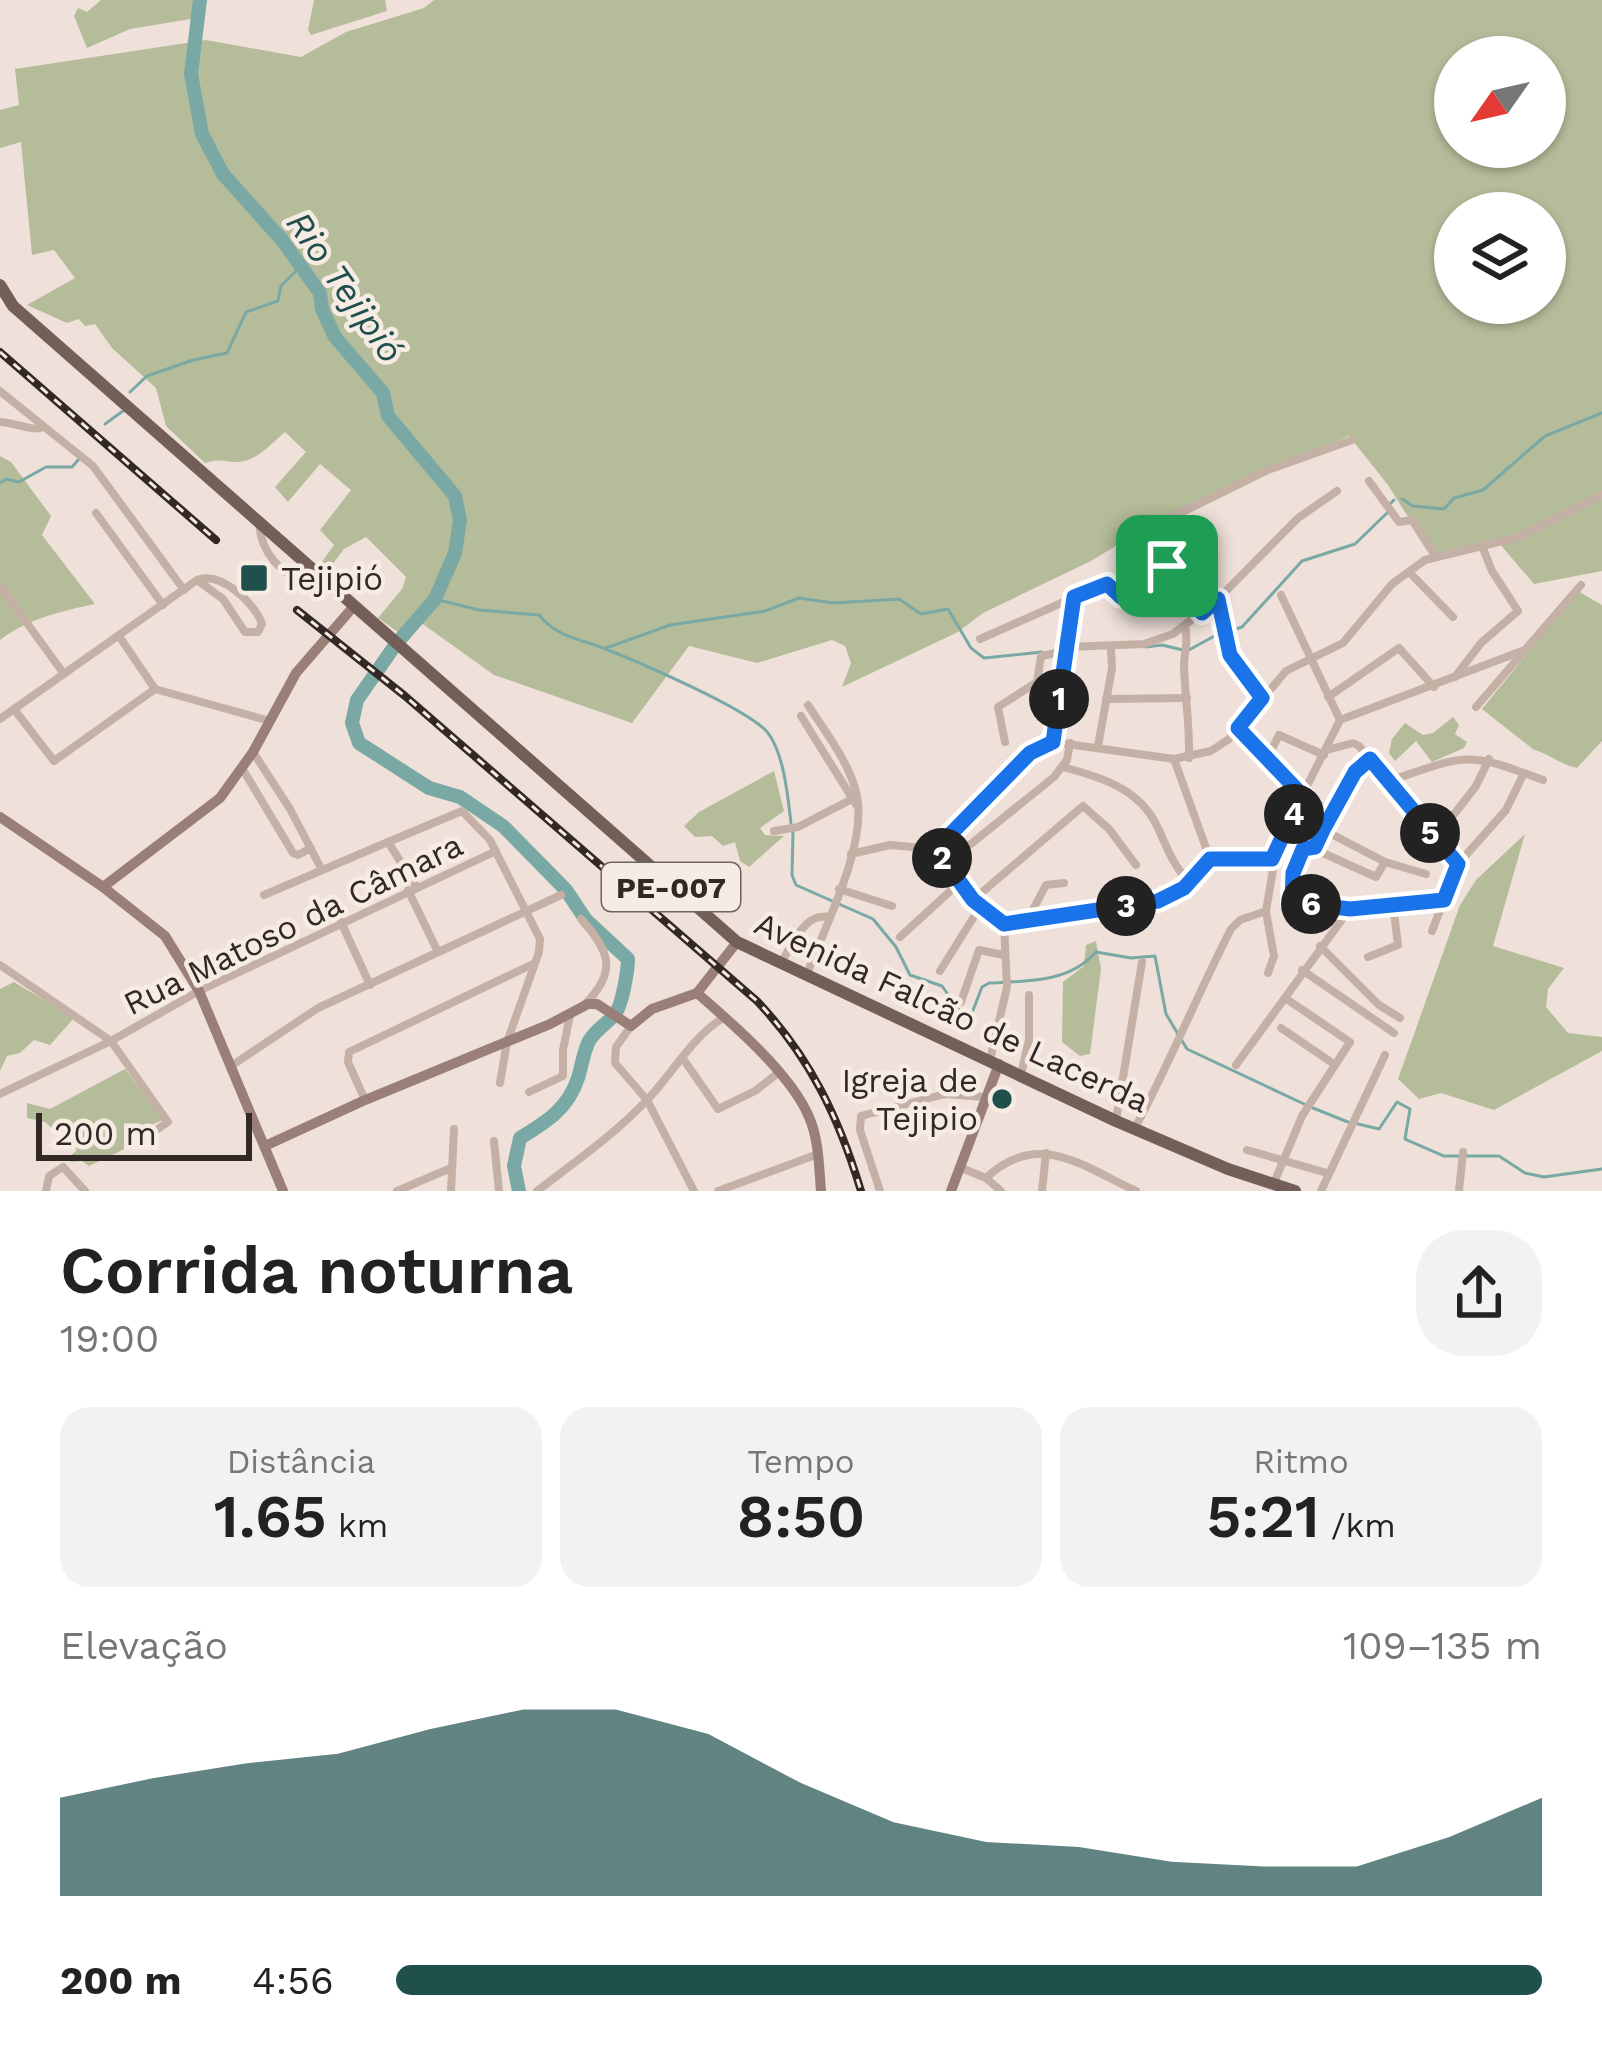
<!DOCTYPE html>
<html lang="pt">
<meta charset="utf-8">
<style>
body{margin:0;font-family:"Work Sans",sans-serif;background:#f2f2f2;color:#222;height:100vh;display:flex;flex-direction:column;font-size:45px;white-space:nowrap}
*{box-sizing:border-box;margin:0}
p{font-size:39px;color:#767676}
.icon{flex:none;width:66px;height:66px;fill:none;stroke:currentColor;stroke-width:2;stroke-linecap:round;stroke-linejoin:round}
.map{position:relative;height:1191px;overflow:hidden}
.drawer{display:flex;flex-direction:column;background:#fff;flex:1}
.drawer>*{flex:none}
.needle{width:78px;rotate:236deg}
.controls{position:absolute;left:1434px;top:36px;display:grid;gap:24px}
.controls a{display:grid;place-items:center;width:132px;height:132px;border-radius:50%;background:#fff;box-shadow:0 3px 9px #0004;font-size:60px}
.scale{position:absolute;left:36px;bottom:30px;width:216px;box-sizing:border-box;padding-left:12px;border:6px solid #322826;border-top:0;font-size:33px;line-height:42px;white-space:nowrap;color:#322826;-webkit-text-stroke:9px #f7ece4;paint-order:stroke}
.pin{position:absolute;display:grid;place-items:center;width:102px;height:102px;color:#fff;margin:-51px;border-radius:24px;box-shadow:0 6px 18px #0006}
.km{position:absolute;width:60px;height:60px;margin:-30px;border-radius:50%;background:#222;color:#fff;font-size:33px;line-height:60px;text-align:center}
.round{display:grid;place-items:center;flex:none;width:126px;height:126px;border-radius:48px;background:#f2f2f2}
.head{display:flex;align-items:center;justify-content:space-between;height:204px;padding:0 60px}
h1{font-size:66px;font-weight:600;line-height:90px}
.figures{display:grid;grid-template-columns:repeat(3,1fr);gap:18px;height:204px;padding:12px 60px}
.figures div{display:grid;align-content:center;border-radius:30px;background:#f2f2f2;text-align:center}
.figures b{font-size:60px;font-weight:600}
.figures small{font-size:33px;font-weight:400}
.figures p{font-size:33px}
.chart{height:336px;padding:24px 60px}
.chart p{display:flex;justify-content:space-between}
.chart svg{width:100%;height:216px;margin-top:12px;fill:#1f504c;opacity:.7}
ul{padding:0 60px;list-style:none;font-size:39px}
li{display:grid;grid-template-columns:192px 144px 1fr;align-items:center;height:90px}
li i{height:30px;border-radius:15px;background:#1f504c}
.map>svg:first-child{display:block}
.green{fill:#b5bc9a;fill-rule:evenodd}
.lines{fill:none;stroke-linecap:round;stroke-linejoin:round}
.stream{stroke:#7aa9a5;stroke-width:3}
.river{stroke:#7aa9a5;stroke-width:14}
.street{stroke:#c5b0a6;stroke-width:8}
.secondary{stroke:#997f78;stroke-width:10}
.primary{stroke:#735e58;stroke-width:12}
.rail-casing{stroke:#322826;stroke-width:8}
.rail{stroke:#f7ece4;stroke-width:3;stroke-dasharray:9;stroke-linecap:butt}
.route-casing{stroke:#fff;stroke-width:24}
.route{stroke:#1a73e8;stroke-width:15}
.poi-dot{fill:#1f504c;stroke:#f7ece4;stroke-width:4.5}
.labels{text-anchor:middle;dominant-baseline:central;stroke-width:9;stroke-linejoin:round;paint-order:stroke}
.shield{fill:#f7ece4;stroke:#6d635f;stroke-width:3}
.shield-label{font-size:30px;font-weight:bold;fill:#322826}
.poi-label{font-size:33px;fill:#322826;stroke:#f7ece4;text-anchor:start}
.street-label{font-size:33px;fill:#322826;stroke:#f7ece4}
.water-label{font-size:36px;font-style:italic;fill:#1f504c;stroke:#f7ece4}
</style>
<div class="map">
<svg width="1602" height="1191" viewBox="0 0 1602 1191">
<rect width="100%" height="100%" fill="#efe1d9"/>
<g class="green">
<polygon points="101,0 207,0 203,17 130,29 87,48 74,16 78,8 87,12"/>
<polygon points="314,0 385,0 387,11 311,35 308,30"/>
<path d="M434,0H1602V571L1534,584L1498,542L1431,554L1388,485L1349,436L1150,525L1091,561L983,613L958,632L842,687L851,663L845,646L832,640L757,663L689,646L632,723L494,675L420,622L398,632L378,618L402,589L406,577L366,537L344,549L326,573L319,566L334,545L320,530L351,490L320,464L288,502L275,487L306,452L285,432C271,444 254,464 234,462C221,461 219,459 205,463L166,426L156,388L112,348L95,324L85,326L79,319L67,323L27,305L75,278L54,250L32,255L21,142L0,148V110L19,105L15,69L206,40L301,57L346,32L424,8ZM1455,57H1545V147H1455ZM1455,213H1545V303H1455Z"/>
<path d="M0,456L11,462L51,516L42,535L95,604C62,611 27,619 0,640Z"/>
<path d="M1578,591L1602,605V741L1577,768C1559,764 1548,753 1534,750L1482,709Z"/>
<polygon points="1453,717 1459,725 1455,734 1467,742 1464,748 1432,762 1416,741 1395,761 1389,753 1392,739 1405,723 1423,735 1433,733"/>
<polygon points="774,771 784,811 760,828 765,835 784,836 749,867 740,861 735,842 723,846 712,836 695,837 684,826 699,812"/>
<polygon points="1525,834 1493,946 1564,968 1548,989 1546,1007 1568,1033 1602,1037 1602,1051 1494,1110 1441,1093 1419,1099 1398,1079 1460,905 1476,880"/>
<polygon points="1096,941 1101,969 1090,1054 1080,1056 1062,1042 1063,982 1084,966 1086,945"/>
<polygon points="14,982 74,1018 50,1045 34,1040 20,1053 7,1056 0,1071 0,989"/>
<polygon points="125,1069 163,1120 129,1134 131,1146 89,1166 82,1161 71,1162 69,1157 77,1150 45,1122 27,1118 27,1103 50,1109"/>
</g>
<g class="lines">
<g class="stream">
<polyline points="130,392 147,376 193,360 227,353 246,312 278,301 281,286 301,266"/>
<polyline points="105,424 123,411"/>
<polyline points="0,483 6,479 19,482 46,467 72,467 79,459"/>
<polyline points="1402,499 1413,506 1444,509 1454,498 1483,490 1545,436 1602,413"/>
<polyline points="1390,504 1394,500"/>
<path d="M435,599L479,610L539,615C557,637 577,638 603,648C636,661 749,709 768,733C784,754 788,797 791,823"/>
<polyline points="1227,632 1242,627 1302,561 1355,544 1387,513"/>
<polyline points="1146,647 1162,645 1187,651 1220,633"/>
<polyline points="606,648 670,625 765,611 799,598 833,603 899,599 921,614 948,609 971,648 984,658 1042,652"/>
<path d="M793,832L792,875L796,885L873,919L896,947L910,975L942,986L962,1014L972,1013L982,987L989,983C1027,981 1069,983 1096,952L1131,958L1155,956L1166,1014L1187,1049L1304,1104"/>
<polyline points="1313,1108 1348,1122"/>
<polyline points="1358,1124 1379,1129 1397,1102 1410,1109 1405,1139 1444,1156 1499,1156 1525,1173 1544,1177 1602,1169"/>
</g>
<path class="river" d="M200,0L191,74L202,134L223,174L282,240L320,293L322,309L335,337L383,393L388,416L455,496L460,520L455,553L435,599L396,644L357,700L352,723L359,743L429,788L460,797L503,826L566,890L586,920L628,959C628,970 622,1006 615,1014C607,1024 596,1029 589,1041C583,1053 582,1066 578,1078C568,1109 546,1122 520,1138L514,1166L519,1191"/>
<g class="street">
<polyline points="0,391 93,466 184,590"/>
<path d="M0,422C14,422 31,432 43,427"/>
<polyline points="1369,481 1399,522 1412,520 1434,554"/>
<polyline points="96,513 163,605"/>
<path d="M259,524C262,557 281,570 307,588L327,584"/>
<polyline points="1409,572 1453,617"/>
<polyline points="0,586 64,674"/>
<polyline points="1281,595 1340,720"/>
<polyline points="1218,599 1230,655 1262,698"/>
<polyline points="1202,613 1151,541 1152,527 1268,470 1352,440"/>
<path d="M1185,627C1189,644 1184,649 1184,666C1185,697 1190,727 1189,758"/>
<polyline points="119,636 155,689 270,721"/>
<polyline points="980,639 1104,584 1124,596 1167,565"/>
<polyline points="1067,647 1144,644 1173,634 1218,599 1298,518 1337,491"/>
<polyline points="1455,677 1481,643 1518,611 1492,571 1482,546"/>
<polyline points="1328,697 1399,648 1434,687"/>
<polyline points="1106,699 1187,698"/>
<polyline points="1476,707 1581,585"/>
<polyline points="14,709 54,761 155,689"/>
<polyline points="801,716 857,806"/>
<path d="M0,719L197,580C221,571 255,603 262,624L258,632H245L223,599L197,580"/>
<polyline points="1238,728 1303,796"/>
<polyline points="1005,742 998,707 1037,682 1041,656 1066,651"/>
<polyline points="1053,742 1074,597"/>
<polyline points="1098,746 1112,668 1111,650"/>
<polyline points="1327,750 1353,743 1359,746 1458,864"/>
<polyline points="253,752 290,809 322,870"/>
<polyline points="1174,759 1210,859"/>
<polyline points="1267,759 1279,735 1324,755"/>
<polyline points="1370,759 1355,772 1314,849 1376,877 1385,862"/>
<path d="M1063,767C1100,777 1139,788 1157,826C1167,847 1173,866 1190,883"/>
<polyline points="242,768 293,853 298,855 311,848"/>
<path d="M1389,781C1467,755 1464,750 1543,780"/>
<polyline points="1293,814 1385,862 1426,874"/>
<polyline points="774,831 798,827 856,797"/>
<polyline points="1435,839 1476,786 1489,759"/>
<polyline points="1315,847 1303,849 1293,873 1291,902 1350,909 1444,900"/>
<polyline points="936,849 1030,753 1053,742 1174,759 1211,751 1229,739 1286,671 1343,643 1392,584 1425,560 1519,537 1602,495"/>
<polyline points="851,854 890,845 936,849 973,900 1004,924 1158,901 1184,888 1213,858 1272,859"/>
<polyline points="946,864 1054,777 1067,760 1070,743"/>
<polyline points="416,886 388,842 462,811 490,840 540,939 539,952 507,1042 500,1083"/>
<polyline points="839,889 892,906"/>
<polyline points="408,890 438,952"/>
<polyline points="264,895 388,842"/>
<polyline points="973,900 1083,806 1109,829 1136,865"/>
<polyline points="1266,912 1274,956 1268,973"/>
<path d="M581,919C610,951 618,972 584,1005"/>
<polyline points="1028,919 1046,885 1064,883"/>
<polyline points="341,922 370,985"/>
<polyline points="1432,931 1458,864 1506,810 1524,773"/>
<polyline points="900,937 959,883"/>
<polyline points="1320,946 1379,1005 1400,1018"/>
<polyline points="1368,957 1398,945 1393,904"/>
<path d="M782,961C794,943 804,912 830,917"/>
<polyline points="0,965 111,1041 168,1122 134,1145"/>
<polyline points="1302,970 1394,1033"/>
<polyline points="940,971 980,907"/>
<path d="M807,974C825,926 867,846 857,796C850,763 826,733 808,705"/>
<polyline points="961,1002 979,950 1004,955"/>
<polyline points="631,1026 616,1047 615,1063 647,1100 694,1191"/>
<polyline points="1281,1028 1334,1064"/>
<polyline points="684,1060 718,1109 755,1091 778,1073"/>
<polyline points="990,1060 1007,987 1004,924"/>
<polyline points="1236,1065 1349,910"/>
<polyline points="231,1066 318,1008 561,895"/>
<polyline points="1021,1075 1029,1040 1029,995"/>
<polyline points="529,1092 563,1076 563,1050 570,1015"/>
<polyline points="0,1094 111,1041 199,991 496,851"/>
<polyline points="365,1100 348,1062 349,1052 533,964"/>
<polyline points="1116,1120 1142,962"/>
<path d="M1135,1128C1170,1063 1197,995 1231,929L1240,920L1266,911L1277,846L1340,720L1522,651"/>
<polyline points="494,1141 499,1191"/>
<polyline points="1247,1150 1327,1173"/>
<polyline points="959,1167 986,1178 1001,1191"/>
<path d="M986,1178C1038,1129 1082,1166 1136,1191"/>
<polyline points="1274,1183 1302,1116 1350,1042 1285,998"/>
<polyline points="46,1191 49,1176 63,1167 85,1191"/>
<polyline points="397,1191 451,1168"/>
<polyline points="451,1191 454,1129"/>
<path d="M537,1191C575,1162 614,1135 647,1100C674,1072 690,1039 723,1018"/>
<polyline points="718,1191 818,1154"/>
<polyline points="880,1191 860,1130 861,1116 945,1094 984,1097"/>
<polyline points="1042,1191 1046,1153"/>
<polyline points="1321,1191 1385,1055"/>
<polyline points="1459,1191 1463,1152"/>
</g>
<g class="secondary">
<polyline points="0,817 103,887 165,936 199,991 283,1191"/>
<polyline points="103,887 220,798 253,752 296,673 354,606"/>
<path d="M697,993C733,1024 791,1074 809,1117C819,1140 819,1167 821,1191"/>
<polyline points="265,1146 365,1100 550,1024 588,1004 597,1004 631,1026 652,1009 697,993 737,942"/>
<polyline points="951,1191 999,1064"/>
</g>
<polyline class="primary" points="0,285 13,306 737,942 1116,1121 1228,1169 1295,1191"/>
<g class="rail-casing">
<g id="rail">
<polyline points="0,352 216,540"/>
<path d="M297,610L405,696L757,1001C810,1057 839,1118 861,1191"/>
</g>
</g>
<use href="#rail" class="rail"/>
</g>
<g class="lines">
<g class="route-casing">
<polyline id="route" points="1167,566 1121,597 1107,584 1074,597 1053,742 1030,753 936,849 973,900 1004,924 1158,901 1184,888 1210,859 1272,859 1293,814 1323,830 1355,772 1370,759 1458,864 1444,900 1350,909 1292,902 1293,873 1303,849 1315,847 1323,830 1293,814 1303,796 1238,728 1262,698 1230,655 1218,599 1202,613 1167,566"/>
</g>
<use href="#route" class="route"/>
</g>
<g class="poi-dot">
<rect x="239" y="563" width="30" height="30" rx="6"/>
<circle cx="1002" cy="1099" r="12"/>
</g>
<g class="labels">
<rect class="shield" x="602" y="863" width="138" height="48" rx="9"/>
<g class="shield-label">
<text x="671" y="887">PE-007</text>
</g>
<g class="poi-label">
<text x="281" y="578">Tejipió</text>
<text x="978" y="1080" text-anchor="end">Igreja de<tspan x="978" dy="38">Tejipio</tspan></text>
</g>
<g class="street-label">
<text transform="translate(293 924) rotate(-26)">Rua Matoso da Câmara</text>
<text transform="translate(952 1012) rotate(25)">Avenida Falcão de Lacerda</text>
</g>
<g class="water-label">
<text transform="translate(345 287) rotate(55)">Rio Tejipió</text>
</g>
</g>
</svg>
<div class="controls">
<a><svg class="needle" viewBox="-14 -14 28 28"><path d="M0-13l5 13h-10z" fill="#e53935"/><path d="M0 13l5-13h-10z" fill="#767676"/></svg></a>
<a><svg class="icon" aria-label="layers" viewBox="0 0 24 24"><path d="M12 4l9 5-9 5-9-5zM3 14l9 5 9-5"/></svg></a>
</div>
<div class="scale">200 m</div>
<div class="pin" style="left:1167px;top:566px;background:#1e9e55"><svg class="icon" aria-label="arrive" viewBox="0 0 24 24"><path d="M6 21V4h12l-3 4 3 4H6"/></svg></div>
<b class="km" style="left:1059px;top:699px">1</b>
<b class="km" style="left:942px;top:858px">2</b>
<b class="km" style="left:1126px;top:906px">3</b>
<b class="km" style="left:1294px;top:814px">4</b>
<b class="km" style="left:1430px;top:833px">5</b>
<b class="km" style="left:1311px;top:904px">6</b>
</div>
<section class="drawer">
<div class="head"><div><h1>Corrida noturna</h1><p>19:00</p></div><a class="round"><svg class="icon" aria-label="share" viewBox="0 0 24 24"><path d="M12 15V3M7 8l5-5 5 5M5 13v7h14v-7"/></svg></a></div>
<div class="figures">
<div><p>Distância</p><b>1.65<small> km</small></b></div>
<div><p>Tempo</p><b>8:50</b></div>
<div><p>Ritmo</p><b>5:21<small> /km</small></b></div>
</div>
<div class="chart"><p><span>Elevação</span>109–135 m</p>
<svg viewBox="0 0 160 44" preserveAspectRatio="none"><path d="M0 44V24L10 20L20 17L30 15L40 10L50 6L60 6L70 11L80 21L90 29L100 33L110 34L120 37L130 38L140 38L150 32L160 24V44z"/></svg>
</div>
<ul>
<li><b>200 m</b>4:56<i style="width:100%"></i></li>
</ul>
</section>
